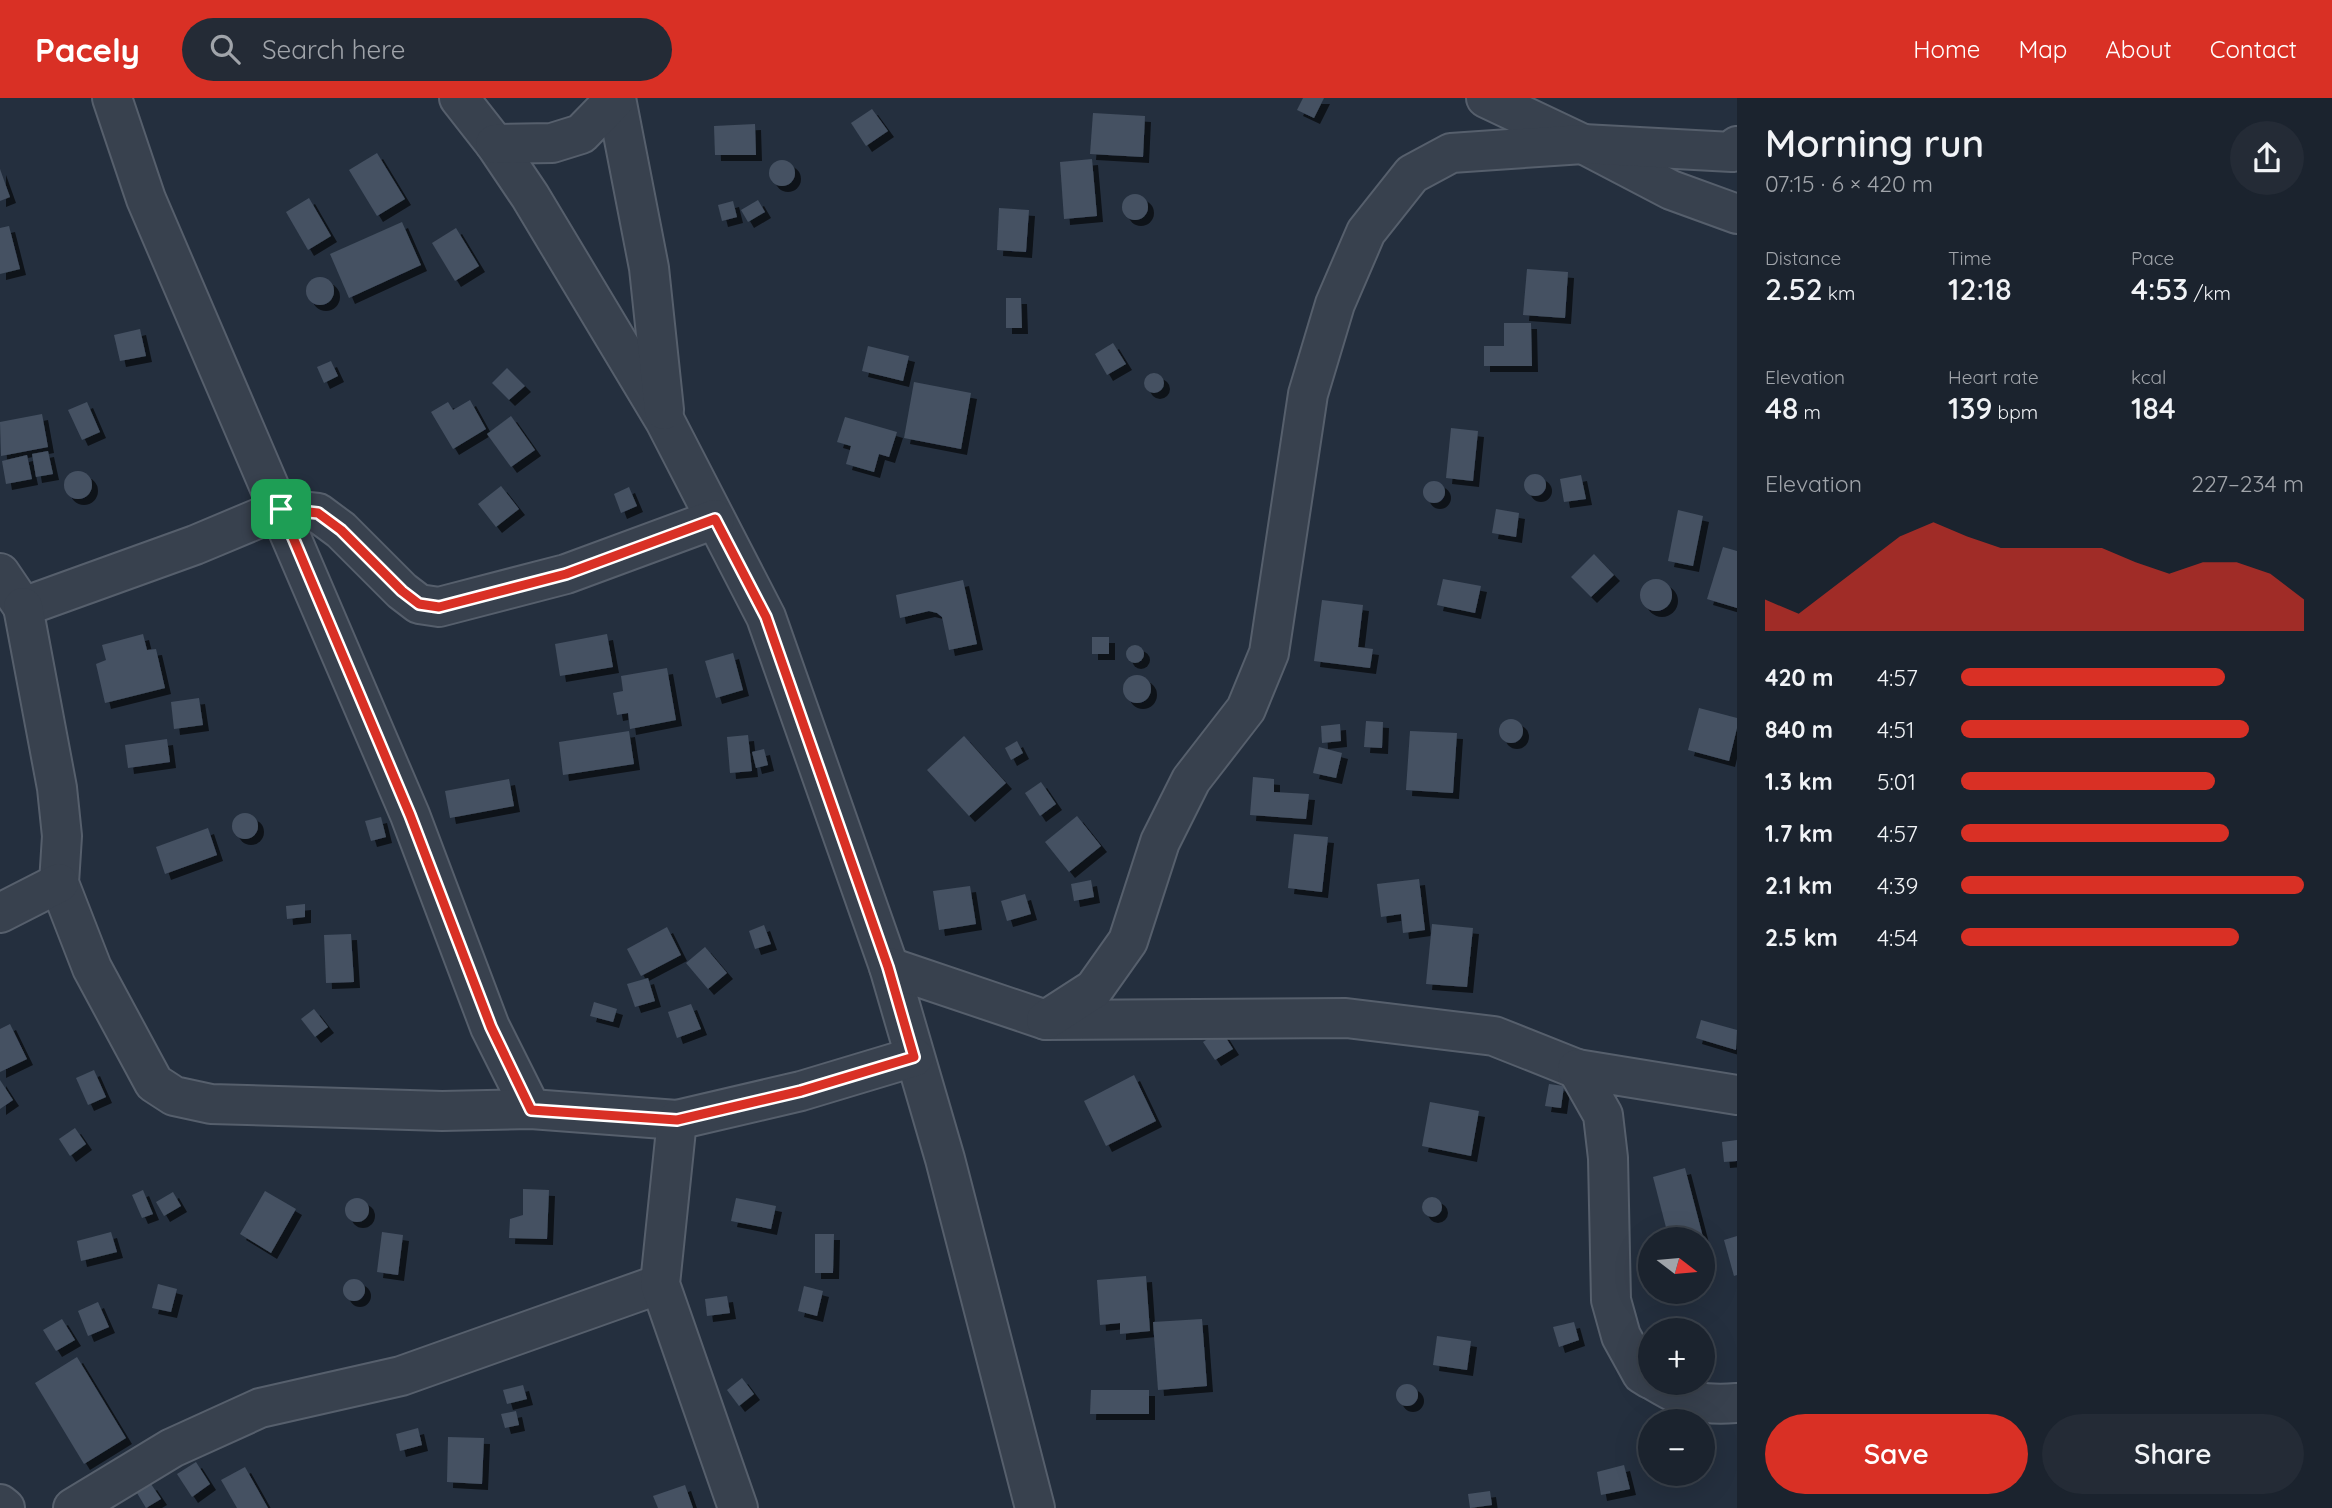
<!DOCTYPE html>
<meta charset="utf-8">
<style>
body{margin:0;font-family:Quicksand,sans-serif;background:#242b36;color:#f1f3f6;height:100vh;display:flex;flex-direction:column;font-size:26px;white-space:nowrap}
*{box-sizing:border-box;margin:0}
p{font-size:23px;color:#a0a4aa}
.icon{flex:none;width:38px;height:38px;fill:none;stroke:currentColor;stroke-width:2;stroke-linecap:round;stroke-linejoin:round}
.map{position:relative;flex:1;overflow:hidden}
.drawer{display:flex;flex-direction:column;background:#1b232e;width:595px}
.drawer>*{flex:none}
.needle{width:46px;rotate:106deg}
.fabs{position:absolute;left:1638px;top:1129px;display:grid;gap:14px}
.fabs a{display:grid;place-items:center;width:77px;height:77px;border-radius:50%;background:#1b232e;box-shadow:0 7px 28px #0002,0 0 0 2px #39404a;font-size:35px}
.pin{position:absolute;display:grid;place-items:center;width:60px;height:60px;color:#fff;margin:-30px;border-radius:14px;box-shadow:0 4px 10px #0006}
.round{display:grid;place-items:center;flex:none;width:74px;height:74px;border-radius:37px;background:#242b36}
.head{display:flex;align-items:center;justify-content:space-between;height:119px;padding:0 28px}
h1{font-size:38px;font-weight:600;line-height:52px}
.stats{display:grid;grid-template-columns:repeat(3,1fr);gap:10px;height:119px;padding:7px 28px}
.stats div{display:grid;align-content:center}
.stats b{font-size:30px;font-weight:600}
.stats small{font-size:19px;font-weight:400}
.stats p{font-size:19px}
.chart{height:196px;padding:14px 28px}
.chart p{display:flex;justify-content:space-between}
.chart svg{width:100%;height:126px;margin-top:7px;fill:#d93025;opacity:.7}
.action{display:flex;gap:14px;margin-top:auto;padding:14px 28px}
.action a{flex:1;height:80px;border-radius:42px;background:#d93025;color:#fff;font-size:28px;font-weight:600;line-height:80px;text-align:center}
.action a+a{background:#242b36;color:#f1f3f6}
ul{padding:0 28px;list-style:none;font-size:23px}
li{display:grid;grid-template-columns:112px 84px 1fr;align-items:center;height:52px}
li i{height:18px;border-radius:9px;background:#d93025}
header{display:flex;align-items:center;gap:42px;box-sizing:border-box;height:98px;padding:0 35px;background:#d93025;color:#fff}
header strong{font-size:33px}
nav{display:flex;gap:38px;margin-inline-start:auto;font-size:24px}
.search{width:490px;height:63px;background:#242b36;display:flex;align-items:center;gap:18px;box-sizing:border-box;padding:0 24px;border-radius:38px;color:#a0a4aa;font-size:26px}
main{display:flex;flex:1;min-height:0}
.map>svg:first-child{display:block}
.building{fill:#455162;filter:url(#shadow)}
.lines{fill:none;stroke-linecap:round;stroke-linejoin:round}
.street-casing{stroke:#565f6c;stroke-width:42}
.street{stroke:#38414e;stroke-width:38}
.route-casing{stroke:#fff;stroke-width:14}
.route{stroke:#d93025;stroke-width:9}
</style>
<header>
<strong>Pacely</strong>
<div class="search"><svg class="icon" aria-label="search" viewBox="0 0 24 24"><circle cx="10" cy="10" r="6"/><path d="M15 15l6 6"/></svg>Search here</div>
<nav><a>Home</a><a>Map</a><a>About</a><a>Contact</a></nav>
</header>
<main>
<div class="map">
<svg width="1737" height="1410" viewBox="0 0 1737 1410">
<defs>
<filter id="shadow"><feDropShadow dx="6" dy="6" stdDeviation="0" flood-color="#0009"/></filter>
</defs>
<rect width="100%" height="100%" fill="#242f3e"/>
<g class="building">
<polygon points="1303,0 1324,0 1314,20 1297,12"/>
<polygon points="872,11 888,33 866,48 851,25"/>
<polygon points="1093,15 1145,18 1143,59 1090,56"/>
<polygon points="755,26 756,57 715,57 714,28"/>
<polygon points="377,55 405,101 377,118 349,72"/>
<polygon points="1092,61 1097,118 1064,121 1060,64"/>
<circle cx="782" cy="75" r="13"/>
<polygon points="0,71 10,99 0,103"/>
<circle cx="1135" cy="109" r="13"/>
<polygon points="309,100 331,138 308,152 286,114"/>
<polygon points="758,102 765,114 748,124 741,112"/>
<polygon points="733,103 737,119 722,123 718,107"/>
<polygon points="999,110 1029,112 1026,154 997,152"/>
<polygon points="402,124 421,167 349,200 330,156"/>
<polygon points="9,128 20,171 0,176 0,130"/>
<polygon points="456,130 479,168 455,183 432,145"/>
<polygon points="1527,171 1568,174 1565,220 1523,217"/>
<circle cx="320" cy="193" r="14"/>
<polygon points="1006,200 1021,200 1022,230 1006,230"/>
<polygon points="1504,225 1531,225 1532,268 1484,268 1484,248 1504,248"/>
<polygon points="140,231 146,258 120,263 114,237"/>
<polygon points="1113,245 1126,266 1107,277 1095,256"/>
<polygon points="868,248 909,258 903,283 862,273"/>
<polygon points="331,263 338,278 324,285 317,269"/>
<polygon points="507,270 525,288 509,302 492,285"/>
<circle cx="1154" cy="285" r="10"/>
<polygon points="914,284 971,295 961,351 904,340"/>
<polygon points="470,302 486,331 453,351 431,314 448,304 453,312"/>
<polygon points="87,304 100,334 82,342 68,312"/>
<polygon points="42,316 48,349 1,358 0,324"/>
<polygon points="511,318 535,352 511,369 487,336"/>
<polygon points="845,319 897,334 889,359 879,356 874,374 846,366 851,348 837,344"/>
<polygon points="1451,330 1478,333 1473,383 1446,380"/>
<polygon points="48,353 53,376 36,379 32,356"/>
<polygon points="27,357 32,381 6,386 2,363"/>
<circle cx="78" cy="387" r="14"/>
<circle cx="1535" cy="387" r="11"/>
<polygon points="1581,377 1586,401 1564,404 1560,381"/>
<circle cx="1434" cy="394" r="11"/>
<polygon points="501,388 519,411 496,429 478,406"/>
<polygon points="629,389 637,408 621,415 614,396"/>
<polygon points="1496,411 1519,415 1516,439 1492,435"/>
<polygon points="1678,412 1703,418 1693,468 1668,463"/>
<polygon points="1723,449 1737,453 1737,510 1707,501"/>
<polygon points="1594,456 1614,477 1591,499 1571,479"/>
<circle cx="1656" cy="497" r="16"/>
<polygon points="1443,481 1481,488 1475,515 1437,507"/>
<polygon points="963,482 977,546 949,552 942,519 937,515 929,513 900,520 896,497"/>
<polygon points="1322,502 1363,507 1358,549 1373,551 1370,570 1314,563"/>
<polygon points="143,536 147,552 156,551 165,590 105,605 96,566 106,562 102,547"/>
<polygon points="607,536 613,569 560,578 555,546"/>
<rect x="1092" y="539" width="17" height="17"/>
<circle cx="1135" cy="556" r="9"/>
<polygon points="733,555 743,592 716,600 705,563"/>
<polygon points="667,570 676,622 630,631 628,615 617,617 613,595 623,593 621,578"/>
<circle cx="1137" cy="591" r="14"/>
<polygon points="199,600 203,627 174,631 171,604"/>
<polygon points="1699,610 1737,620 1737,630 1729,663 1688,652"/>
<circle cx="1511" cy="633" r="12"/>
<polygon points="1366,623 1383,624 1382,650 1364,649"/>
<polygon points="1340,626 1341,643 1322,645 1321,628"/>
<polygon points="629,633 634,666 563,677 559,644"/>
<polygon points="1410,633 1457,635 1453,695 1406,692"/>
<polygon points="748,637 752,673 730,675 727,639"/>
<polygon points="964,638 1006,685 969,718 927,672"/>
<polygon points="167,641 170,664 128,670 125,647"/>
<polygon points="1017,643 1023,655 1011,662 1005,650"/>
<polygon points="1319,649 1342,655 1336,680 1313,675"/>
<polygon points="764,651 768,667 756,670 752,654"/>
<polygon points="1253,679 1274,681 1274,694 1309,696 1306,721 1250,717"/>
<polygon points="509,681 514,708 450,720 445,693"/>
<polygon points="1041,684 1056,706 1040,718 1025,695"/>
<circle cx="245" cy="728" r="13"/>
<polygon points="1077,718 1101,748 1069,774 1045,744"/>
<polygon points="381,719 386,739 371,743 365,723"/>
<polygon points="208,730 217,757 165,776 156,749"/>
<polygon points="1294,736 1328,739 1322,794 1288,790"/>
<polygon points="1419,781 1425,832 1403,835 1401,816 1381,819 1377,786"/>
<polygon points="1091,782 1094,799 1074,803 1071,786"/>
<polygon points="970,788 976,826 939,832 933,793"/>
<polygon points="1025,796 1031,816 1007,823 1001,803"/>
<polygon points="305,806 305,819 287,821 286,808"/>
<polygon points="1432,826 1473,830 1467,889 1426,886"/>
<polygon points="764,827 771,846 755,851 749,833"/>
<polygon points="667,829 681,857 641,878 627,851"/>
<polygon points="351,836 354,884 326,885 324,837"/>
<polygon points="705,849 727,875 708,891 686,865"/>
<polygon points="648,880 655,903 635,909 627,886"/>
<polygon points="594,904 617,911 613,924 590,918"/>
<polygon points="691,906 701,931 677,940 668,914"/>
<polygon points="314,911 328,929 315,939 301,921"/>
<polygon points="1701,922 1737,932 1736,952 1696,940"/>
<polygon points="10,926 27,961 0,974 0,931"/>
<polygon points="1221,932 1233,951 1215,962 1203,944"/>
<polygon points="94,972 106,999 88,1007 76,980"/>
<polygon points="1134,977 1156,1023 1106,1048 1084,1003"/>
<polygon points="0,982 13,1002 0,1011"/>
<polygon points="1549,986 1564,988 1561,1010 1545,1008"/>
<polygon points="1430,1004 1479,1013 1471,1058 1422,1048"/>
<polygon points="75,1030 86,1046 70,1058 59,1041"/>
<polygon points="1737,1042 1737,1063 1724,1064 1722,1044"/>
<polygon points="1685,1070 1703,1139 1669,1141 1653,1079"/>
<polygon points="523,1091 549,1092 547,1141 509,1140 510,1121 523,1117"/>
<polygon points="143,1092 153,1116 142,1120 132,1097"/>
<polygon points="265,1093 296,1111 271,1155 240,1136"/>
<polygon points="173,1094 181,1108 164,1118 156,1104"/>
<circle cx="1432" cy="1109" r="10"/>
<circle cx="357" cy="1112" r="12"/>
<polygon points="736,1100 776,1108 771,1131 731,1123"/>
<polygon points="111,1134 117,1154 81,1163 77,1143"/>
<polygon points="382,1134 403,1137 398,1177 377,1174"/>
<polygon points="815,1136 834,1136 833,1175 815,1175"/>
<polygon points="1737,1138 1737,1177 1734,1178 1724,1142"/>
<polygon points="1146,1178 1150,1233 1120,1236 1120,1225 1100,1227 1097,1182"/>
<circle cx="354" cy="1192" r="11"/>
<polygon points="158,1186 177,1191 171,1214 152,1210"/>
<polygon points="804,1188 823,1193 817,1218 798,1213"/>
<polygon points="727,1198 730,1215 707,1218 705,1201"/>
<polygon points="98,1204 109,1229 88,1238 78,1213"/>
<polygon points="62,1221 75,1242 56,1253 43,1232"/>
<polygon points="1202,1221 1207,1288 1158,1292 1153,1224"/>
<polygon points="1574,1224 1579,1242 1559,1249 1553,1229"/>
<polygon points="1437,1238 1471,1243 1467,1272 1433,1267"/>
<polygon points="77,1259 126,1340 84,1366 35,1285"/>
<polygon points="742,1280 754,1296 739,1308 727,1292"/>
<circle cx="1407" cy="1297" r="11"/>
<polygon points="523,1287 527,1301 507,1306 503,1292"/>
<polygon points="1091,1292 1149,1292 1149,1316 1090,1316"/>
<polygon points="516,1313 519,1327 505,1330 501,1316"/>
<polygon points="418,1330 422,1347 400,1353 396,1336"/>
<polygon points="448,1339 484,1340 482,1386 447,1384"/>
<polygon points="196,1364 210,1386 192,1399 177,1376"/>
<polygon points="1624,1367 1630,1391 1601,1397 1597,1374"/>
<polygon points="245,1369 268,1410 237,1410 221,1382"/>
<polygon points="151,1386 161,1401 146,1410 137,1395"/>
<polygon points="685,1387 693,1410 658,1410 653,1398"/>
<polygon points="1490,1393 1492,1407 1470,1410 1468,1396"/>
</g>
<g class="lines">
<g class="street-casing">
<g id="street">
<polyline points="112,0 146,101 410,717 490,929 531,1011"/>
<polyline points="459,0 495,46 530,98 665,323 766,519 889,869 945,1061 1035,1410"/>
<polyline points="616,0 649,170 664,312"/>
<polyline points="1486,0 1583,46 1671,92 1737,116"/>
<polyline points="495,46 552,45 581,36 616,0"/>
<polyline points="0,475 23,509 195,447 281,411 318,415 341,432 402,493 419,506 439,509 566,476 715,421"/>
<polyline points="23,509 57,690 62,738 59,785 92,870 154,985 174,998 211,1006 442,1013 531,1011 677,1022"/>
<polyline points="0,815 59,785"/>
<polyline points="889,869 1046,922 1346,920 1494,938 1577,971"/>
<polyline points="1046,922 1094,891 1128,843 1160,744 1191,682 1246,611 1269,555 1308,296 1335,206 1366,134 1412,76 1451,55 1583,46 1732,54 1737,48"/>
<polyline points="1650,1281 1642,1276 1621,1238 1611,1202 1608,1060 1603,1017 1577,971 1737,997"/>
<path d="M1656,1284C1688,1303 1699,1308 1737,1305"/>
<polyline points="0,1406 5,1410"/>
<polyline points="73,1410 172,1350 260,1310 401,1278 660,1186"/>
<polyline points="738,1410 660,1186 677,1022 801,993 914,959"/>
</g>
</g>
<use href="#street" class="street"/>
</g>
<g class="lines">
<g class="route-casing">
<polygon id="route" points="281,411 318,415 341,432 402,493 419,506 439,509 566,476 715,421 766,519 888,869 914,959 801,993 677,1022 531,1012 491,929 410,717"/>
</g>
<use href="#route" class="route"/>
</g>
</svg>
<div class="fabs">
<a><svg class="needle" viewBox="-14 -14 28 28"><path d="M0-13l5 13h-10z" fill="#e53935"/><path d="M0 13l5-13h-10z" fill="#a0a4aa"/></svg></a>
<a>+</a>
<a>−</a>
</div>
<div class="pin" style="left:281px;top:411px;background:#1e9e55"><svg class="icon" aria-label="arrive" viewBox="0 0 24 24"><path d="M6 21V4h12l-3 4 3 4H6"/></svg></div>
</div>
<section class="drawer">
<div class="head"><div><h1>Morning run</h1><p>07:15 · 6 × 420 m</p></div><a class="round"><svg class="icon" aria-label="share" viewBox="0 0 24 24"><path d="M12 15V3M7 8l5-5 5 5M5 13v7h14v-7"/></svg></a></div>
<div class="stats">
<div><p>Distance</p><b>2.52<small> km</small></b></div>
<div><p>Time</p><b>12:18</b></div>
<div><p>Pace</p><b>4:53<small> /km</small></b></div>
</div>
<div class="stats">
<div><p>Elevation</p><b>48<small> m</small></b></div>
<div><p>Heart rate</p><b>139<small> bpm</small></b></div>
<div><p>kcal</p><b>184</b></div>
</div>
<div class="chart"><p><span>Elevation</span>227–234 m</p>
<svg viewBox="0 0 160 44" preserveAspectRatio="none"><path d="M0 44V33L10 38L20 29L30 20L40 11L50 6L60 11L70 15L80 15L90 15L100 15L110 20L120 24L130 20L140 20L150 24L160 33V44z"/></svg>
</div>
<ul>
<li><b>420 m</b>4:57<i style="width:77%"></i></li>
<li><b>840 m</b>4:51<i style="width:84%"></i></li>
<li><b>1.3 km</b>5:01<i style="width:74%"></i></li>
<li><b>1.7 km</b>4:57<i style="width:78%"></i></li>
<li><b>2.1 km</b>4:39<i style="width:100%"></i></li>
<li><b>2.5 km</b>4:54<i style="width:81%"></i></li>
</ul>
<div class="action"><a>Save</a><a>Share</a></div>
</section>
</main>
